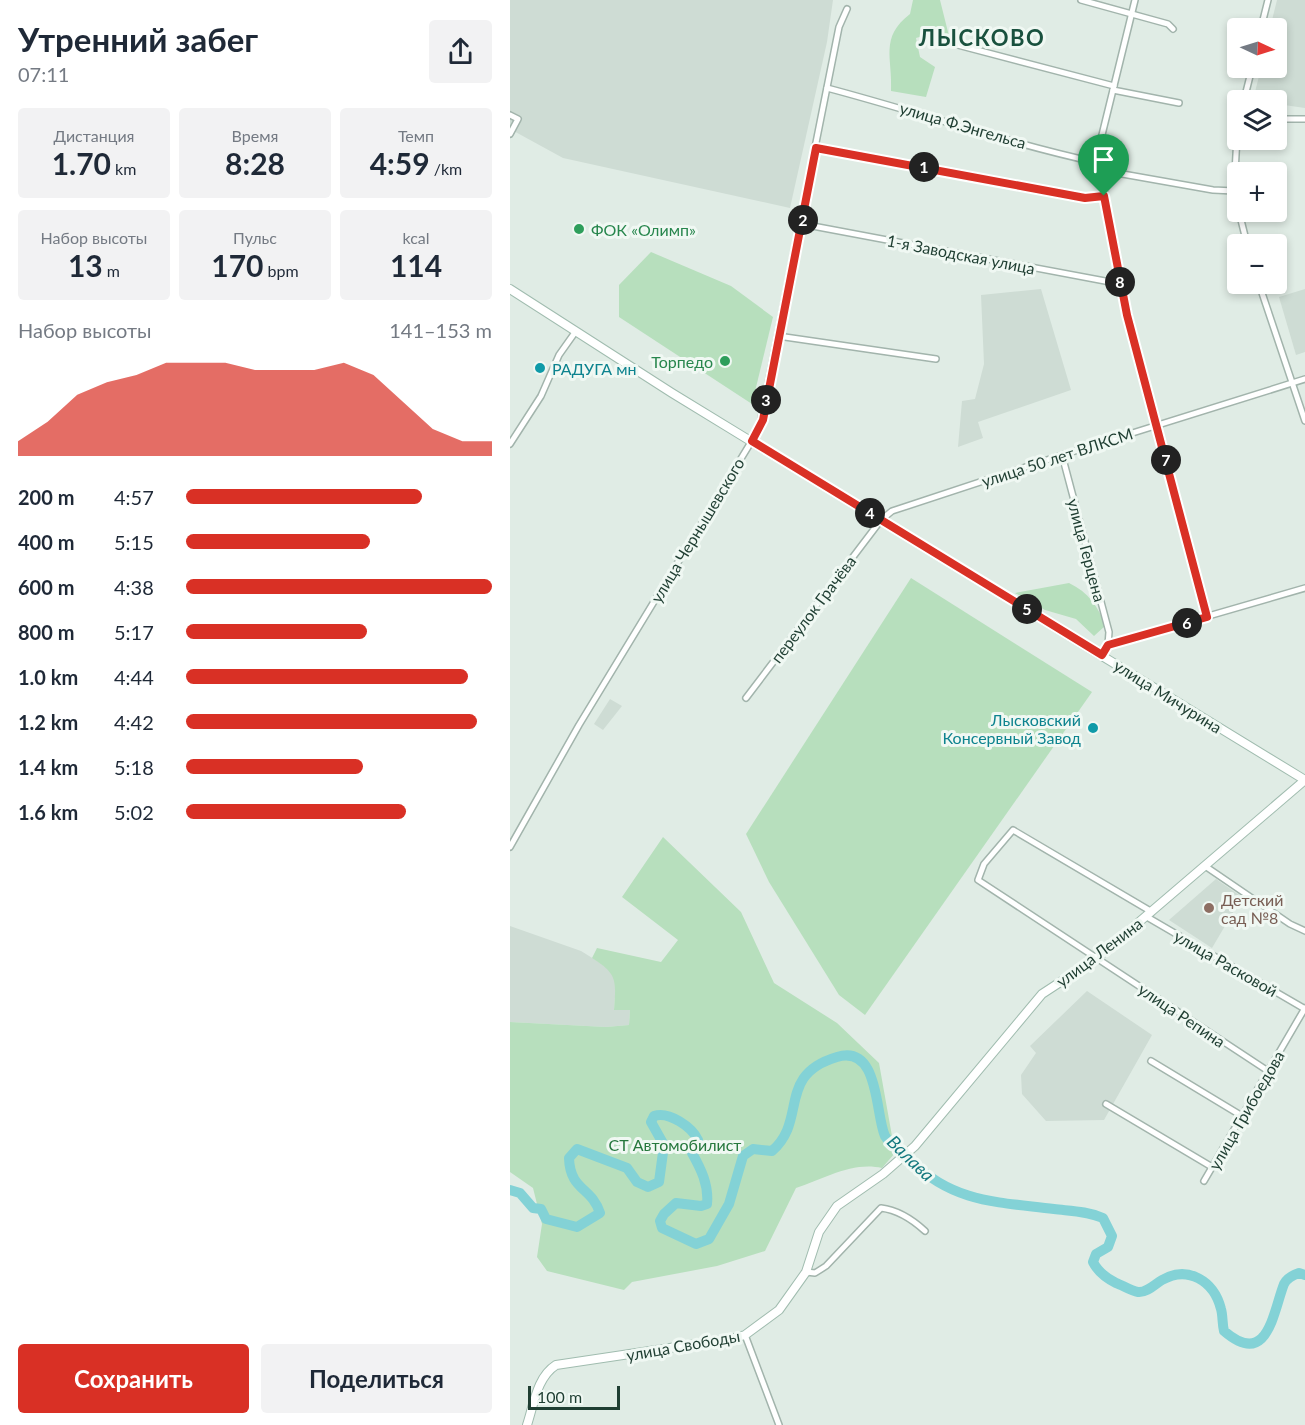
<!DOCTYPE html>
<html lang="ru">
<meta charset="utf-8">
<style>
body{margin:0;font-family:Lato,sans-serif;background:#f2f2f3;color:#1f2937;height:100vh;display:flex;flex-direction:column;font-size:22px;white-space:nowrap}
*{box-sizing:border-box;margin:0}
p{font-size:20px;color:#747a83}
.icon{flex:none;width:33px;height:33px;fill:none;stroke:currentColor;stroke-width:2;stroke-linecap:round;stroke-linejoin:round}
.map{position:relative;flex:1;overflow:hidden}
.drawer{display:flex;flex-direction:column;background:#fff;width:510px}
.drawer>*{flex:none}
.needle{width:39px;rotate:94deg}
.controls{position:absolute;left:717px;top:18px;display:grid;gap:12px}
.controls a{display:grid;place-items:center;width:60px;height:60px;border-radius:6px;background:#fff;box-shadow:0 3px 9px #0003;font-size:30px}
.scale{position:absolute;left:18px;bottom:15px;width:92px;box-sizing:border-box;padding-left:6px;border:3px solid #1f3e32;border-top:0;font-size:16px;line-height:21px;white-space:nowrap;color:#1f3e32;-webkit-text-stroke:4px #f0f8f3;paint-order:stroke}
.pin{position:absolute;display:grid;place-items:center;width:51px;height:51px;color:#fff;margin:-62px -26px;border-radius:50% 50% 50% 0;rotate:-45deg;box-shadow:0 0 6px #0007}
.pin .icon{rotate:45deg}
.km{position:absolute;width:30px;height:30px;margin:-15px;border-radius:50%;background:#222;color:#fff;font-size:16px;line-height:30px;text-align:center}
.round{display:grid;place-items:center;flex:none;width:63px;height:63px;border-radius:6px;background:#f2f2f3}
.summary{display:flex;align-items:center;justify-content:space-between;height:102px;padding:0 18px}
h1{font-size:33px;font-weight:700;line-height:45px}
.figures{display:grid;grid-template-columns:repeat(3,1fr);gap:9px;height:102px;padding:6px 18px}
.figures div{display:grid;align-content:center;border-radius:6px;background:#f2f2f3;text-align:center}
.figures b{font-size:30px;font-weight:700}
.figures small{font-size:16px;font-weight:400}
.figures p{font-size:16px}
.chart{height:168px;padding:12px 18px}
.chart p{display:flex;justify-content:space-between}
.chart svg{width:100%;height:108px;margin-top:6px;fill:#d93025;opacity:.7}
.button{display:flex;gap:12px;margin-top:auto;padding:12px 18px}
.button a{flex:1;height:69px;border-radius:6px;background:#d93025;color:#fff;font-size:24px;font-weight:700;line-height:69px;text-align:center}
.button a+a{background:#f2f2f3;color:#1f2937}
ul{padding:0 18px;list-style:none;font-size:20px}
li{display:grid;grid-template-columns:96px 72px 1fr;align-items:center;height:45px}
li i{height:15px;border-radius:8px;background:#d93025}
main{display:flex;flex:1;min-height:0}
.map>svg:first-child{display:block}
.built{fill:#cedcd4}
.green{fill:#b7dfbd}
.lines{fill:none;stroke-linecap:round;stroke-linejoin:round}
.river{stroke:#83d2d6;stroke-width:10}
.minor-casing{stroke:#a2b4ac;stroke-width:8}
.secondary-casing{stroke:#a0bcaf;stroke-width:10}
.minor{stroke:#fff;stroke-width:5}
.secondary{stroke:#fff;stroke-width:8}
.route-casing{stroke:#fff;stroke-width:12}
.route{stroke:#d93025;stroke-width:8}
.leisure-dot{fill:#2e9e5b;stroke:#f0f8f3;stroke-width:2}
.culture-dot{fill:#0f9aa8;stroke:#f0f8f3;stroke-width:2}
.education-dot{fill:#8d6e63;stroke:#f0f8f3;stroke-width:2}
.labels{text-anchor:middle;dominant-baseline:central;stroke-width:6;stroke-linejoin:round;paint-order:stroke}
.street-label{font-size:16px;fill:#1f3e32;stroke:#f0f8f3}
.leisure-label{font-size:16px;fill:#27864d;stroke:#f0f8f3;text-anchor:start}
.culture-label{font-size:16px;fill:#0d838f;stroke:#f0f8f3;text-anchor:start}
.education-label{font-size:16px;fill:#785e54;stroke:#f0f8f3;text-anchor:start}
.park-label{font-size:16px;fill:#26783d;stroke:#f0f8f3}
.water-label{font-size:18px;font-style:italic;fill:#14787e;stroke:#f0f8f3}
.district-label{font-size:22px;font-weight:bold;letter-spacing:1.5px;fill:#19513e;stroke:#f0f8f3}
</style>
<main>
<section class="drawer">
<div class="summary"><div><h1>Утренний забег</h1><p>07:11</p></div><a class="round"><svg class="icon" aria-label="share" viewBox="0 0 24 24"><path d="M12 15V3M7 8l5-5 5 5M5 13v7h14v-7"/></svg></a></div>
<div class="figures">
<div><p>Дистанция</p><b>1.70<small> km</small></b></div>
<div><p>Время</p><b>8:28</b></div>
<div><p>Темп</p><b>4:59<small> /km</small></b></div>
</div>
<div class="figures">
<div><p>Набор высоты</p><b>13<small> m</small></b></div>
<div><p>Пульс</p><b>170<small> bpm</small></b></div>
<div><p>kcal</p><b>114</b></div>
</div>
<div class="chart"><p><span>Набор высоты</span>141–153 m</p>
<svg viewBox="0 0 160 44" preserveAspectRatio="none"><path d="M0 44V38L10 30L20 19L30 14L40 11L50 6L60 6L70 6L80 9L90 9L100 9L110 6L120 11L130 22L140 33L150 38L160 38V44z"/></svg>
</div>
<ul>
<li><b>200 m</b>4:57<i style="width:77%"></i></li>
<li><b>400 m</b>5:15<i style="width:60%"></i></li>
<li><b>600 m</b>4:38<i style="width:100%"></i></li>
<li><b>800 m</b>5:17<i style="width:59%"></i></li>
<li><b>1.0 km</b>4:44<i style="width:92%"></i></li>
<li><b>1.2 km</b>4:42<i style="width:95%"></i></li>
<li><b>1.4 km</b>5:18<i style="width:58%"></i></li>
<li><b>1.6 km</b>5:02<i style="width:72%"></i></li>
</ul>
<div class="button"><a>Сохранить</a><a>Поделиться</a></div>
</section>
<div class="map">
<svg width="795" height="1425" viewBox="0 0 795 1425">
<rect width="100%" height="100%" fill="#e0ece5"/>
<g class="built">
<polygon points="0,0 323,0 317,42 280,208 53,158 0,129"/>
<polygon points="767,0 795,0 795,108 767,104 766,100 743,100 751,68 766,68 766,28 760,28"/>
<polygon points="531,289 561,390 468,422 473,438 448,447 452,401 465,399 474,364 471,295"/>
<polygon points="795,289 795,352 786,355 769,297"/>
<polygon points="100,699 112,706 93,730 84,724"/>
<polygon points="706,879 732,897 702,948 659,920"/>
<polygon points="0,926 71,951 100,969 106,983 104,1010 120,1010 119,1025 96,1027 0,1022"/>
<polygon points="577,991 642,1035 594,1120 536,1121 512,1094 511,1075 526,1053 520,1046"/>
</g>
<g class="green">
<path d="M403,0H430L441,44L433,43L420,34L406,38L410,57L425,67L416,97L381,91C383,58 369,38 400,14Z"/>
<polygon points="141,252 221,286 263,317 242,404 109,317 109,285"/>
<polygon points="401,578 582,692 355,1015 329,995 259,882 236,834"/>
<path d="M559,583C578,592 589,607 595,626L584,636L566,619L535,610L505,593Z"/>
<path d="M153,837L231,912L264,983L327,1023L369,1063L385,1153L372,1168C343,1161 313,1179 286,1188L255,1251L207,1266L122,1282L114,1290L37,1271L27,1257L32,1224L23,1188L0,1172V1022L96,1027L119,1025L120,1010H104C106,981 108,974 82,958L87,948L151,962L168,940L112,897Z"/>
</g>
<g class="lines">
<path class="river" d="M0,1190L10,1193L23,1208L31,1209L36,1219L67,1227L90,1213C82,1187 60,1191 59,1158L67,1149L117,1168L127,1182L138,1187L149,1182L154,1145L141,1122L144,1116C159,1111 182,1127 188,1140L182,1153C191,1169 199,1185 197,1204L191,1206L166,1203L154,1214L150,1221L152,1228L186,1244L199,1239L219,1204L233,1156L243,1149L262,1151C298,1120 266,1075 327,1057C370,1044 365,1115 375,1136C380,1145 393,1154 401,1161C444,1203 488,1202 544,1209C560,1211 577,1211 593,1218L602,1236L598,1247L586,1254L583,1262C588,1272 596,1278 606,1283C612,1285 621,1291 628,1292C637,1293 645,1284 652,1280C678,1265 704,1281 711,1309C713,1316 712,1323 714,1331C758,1369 763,1312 774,1284C777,1278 783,1275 789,1273L795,1275"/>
<g class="minor-casing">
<g id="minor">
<polyline points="571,0 658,24 663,29"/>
<polyline points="625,0 590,143 589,163 617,315 697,617"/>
<polyline points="751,28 758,0"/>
<polyline points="440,43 604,86"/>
<path d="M317,88C408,112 497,143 589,163"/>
<polyline points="603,90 669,103"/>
<polyline points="734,100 742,68"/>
<polyline points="0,115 8,119 0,134"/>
<polyline points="728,118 724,191 728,207"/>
<polyline points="766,119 795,119"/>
<polyline points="306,148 575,198 594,196"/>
<polyline points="590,170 703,190 724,191"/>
<polyline points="729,212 737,244"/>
<polyline points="292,224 611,284"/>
<polyline points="749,284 795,421"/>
<polyline points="268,336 426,359"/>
<polyline points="0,444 31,396 49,355 66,331"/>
<polyline points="552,455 599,632 598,645"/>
<polyline points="592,655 598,645 795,588"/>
<polyline points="236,698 371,520 382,511 552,455 795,379"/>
<polyline points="0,847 69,725 249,429 329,27 337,9"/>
<polyline points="695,866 780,924 795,931"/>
<polyline points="642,912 503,830 474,864 468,880 758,1071"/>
<polyline points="637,917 795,1009"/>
<polyline points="641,1061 732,1116"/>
<polyline points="596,1104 702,1167"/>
<polyline points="694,1181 795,1008"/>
<path d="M296,1272L305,1273L316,1266L371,1208C388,1210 403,1220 415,1231"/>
<polyline points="235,1335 269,1425"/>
</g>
</g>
<g class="secondary-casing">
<g id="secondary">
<polyline points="0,289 162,393 795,780"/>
<path d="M17,1425C24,1404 27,1377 46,1365L220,1339L235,1335L269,1310L296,1272L309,1232L327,1206L373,1174L405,1146L532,994L587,958L795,780"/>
</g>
</g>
<use href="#minor" class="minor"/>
<use href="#secondary" class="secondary"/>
</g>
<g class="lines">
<g class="route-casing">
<polygon id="route" points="306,148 575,198 594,196 617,315 697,617 598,645 592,655 242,441 253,420"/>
</g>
<use href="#route" class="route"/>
</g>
<g class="leisure-dot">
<circle cx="69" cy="229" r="6"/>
<circle cx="215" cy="361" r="6"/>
</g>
<g class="culture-dot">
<circle cx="30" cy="368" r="6"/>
<circle cx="583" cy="728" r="6"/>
</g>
<circle class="education-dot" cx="699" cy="908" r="6"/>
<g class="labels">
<g class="street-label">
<text transform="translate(453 125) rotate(16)">улица Ф.Энгельса</text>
<text transform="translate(451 254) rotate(11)">1-я Заводская улица</text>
<text transform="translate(547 457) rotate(-18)">улица 50 лет ВЛКСМ</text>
<text transform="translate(187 530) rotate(-59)">улица Чернышевского</text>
<text transform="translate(577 550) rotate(75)">улица Герцена</text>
<text transform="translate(303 609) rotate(-53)">переулок Грачёва</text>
<text transform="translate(658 696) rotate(32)">улица Мичурина</text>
<text transform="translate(589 952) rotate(-37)">улица Ленина</text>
<text transform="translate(716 963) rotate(30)">улица Расковой</text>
<text transform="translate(672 1015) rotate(34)">улица Репина</text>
<text transform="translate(736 1110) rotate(-60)">улица Грибоедова</text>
<text transform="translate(173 1345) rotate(-10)">улица Свободы</text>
</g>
<g class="leisure-label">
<text x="81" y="229">ФОК «Олимп»</text>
<text x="203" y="361" text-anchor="end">Торпедо</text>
</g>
<g class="culture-label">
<text x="42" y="368">РАДУГА мн</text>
<text x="571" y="719" text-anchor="end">Лысковский<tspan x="571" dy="18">Консервный Завод</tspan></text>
</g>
<g class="education-label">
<text x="711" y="899">Детский<tspan x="711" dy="18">сад №8</tspan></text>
</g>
<g class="park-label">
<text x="165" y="1144">СТ Автомобилист</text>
</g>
<g class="water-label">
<text transform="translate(401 1158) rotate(44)">Валава</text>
</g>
<g class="district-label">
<text x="472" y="37">ЛЫСКОВО</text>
</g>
</g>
</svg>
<div class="controls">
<a><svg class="needle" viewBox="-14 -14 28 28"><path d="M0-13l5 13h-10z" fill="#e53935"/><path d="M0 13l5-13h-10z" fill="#747a83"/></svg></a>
<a><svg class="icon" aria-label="layers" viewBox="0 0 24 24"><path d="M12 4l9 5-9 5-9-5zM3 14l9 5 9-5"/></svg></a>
<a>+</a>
<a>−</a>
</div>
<div class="scale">100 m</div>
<div class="pin" style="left:594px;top:196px;background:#1e9e55"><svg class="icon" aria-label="arrive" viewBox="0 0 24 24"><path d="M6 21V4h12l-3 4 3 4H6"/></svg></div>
<b class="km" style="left:414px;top:167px">1</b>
<b class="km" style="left:293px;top:220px">2</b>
<b class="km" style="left:256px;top:400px">3</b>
<b class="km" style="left:360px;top:513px">4</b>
<b class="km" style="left:517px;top:609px">5</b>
<b class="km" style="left:677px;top:623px">6</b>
<b class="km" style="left:656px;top:460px">7</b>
<b class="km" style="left:610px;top:282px">8</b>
</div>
</main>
